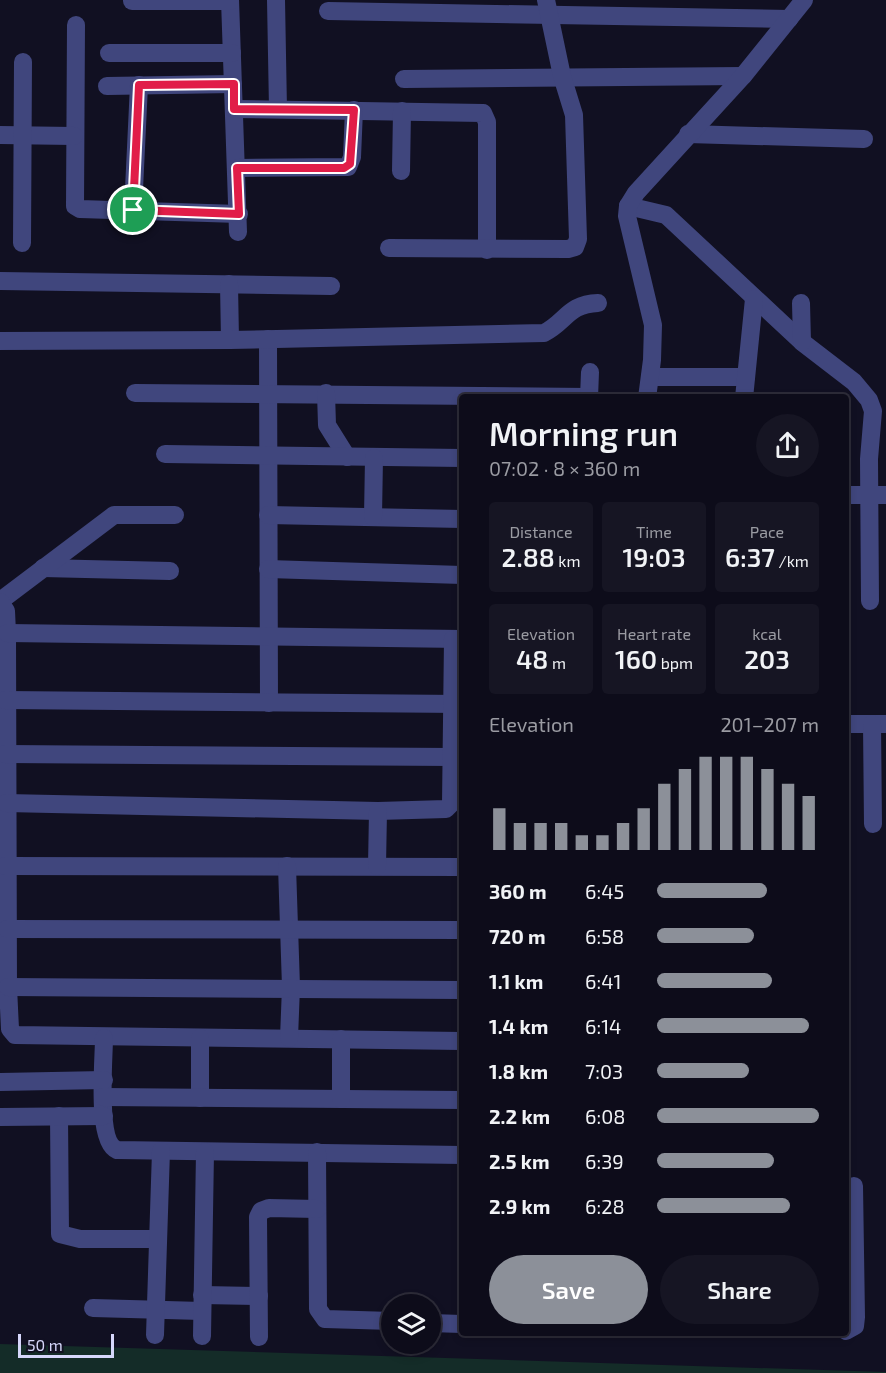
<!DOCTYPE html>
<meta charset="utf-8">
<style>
body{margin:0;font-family:"Exo 2",sans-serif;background:#161523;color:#f1f3f6;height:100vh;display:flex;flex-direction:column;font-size:22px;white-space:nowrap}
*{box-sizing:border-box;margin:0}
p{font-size:20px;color:#9a9ba2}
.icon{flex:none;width:33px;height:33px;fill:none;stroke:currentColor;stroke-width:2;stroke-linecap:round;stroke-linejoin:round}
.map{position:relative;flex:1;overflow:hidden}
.side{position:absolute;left:459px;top:394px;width:390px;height:942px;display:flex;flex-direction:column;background:#0d0c1a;border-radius:6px;box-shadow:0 3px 9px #0003,0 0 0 2px #2d2c39}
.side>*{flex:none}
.tools{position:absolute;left:381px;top:1294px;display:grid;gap:12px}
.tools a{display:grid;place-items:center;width:60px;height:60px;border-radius:50%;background:#0d0c1a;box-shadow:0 3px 9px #0003,0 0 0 2px #2d2c39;font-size:30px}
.scale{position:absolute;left:18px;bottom:15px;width:96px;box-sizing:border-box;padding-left:6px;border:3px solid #d6d7fb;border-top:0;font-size:16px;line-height:21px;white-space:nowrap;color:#d6d7fb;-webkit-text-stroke:4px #111022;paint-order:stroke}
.pin{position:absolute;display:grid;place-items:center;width:51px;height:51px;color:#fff;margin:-26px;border:3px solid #fff;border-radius:50%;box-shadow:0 2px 6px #0007}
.round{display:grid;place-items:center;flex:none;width:63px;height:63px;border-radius:32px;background:#161523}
.head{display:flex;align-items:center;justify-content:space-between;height:102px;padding:0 30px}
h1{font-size:33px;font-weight:600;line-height:45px}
.stats{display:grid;grid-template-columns:repeat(3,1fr);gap:9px;height:102px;padding:6px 30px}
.stats div{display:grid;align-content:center;border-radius:6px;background:#161523;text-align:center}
.stats b{font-size:26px;font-weight:600}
.stats small{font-size:16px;font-weight:400}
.stats p{font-size:16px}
.chart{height:168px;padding:12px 30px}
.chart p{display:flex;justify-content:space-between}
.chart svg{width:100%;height:108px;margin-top:6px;stroke:#8c9099;stroke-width:6}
.primary-button{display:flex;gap:12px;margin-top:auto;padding:12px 30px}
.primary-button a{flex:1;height:69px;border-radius:36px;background:#8c9099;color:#fff;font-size:24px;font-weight:600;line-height:69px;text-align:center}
.primary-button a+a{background:#161523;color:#f1f3f6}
ul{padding:0 30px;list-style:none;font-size:20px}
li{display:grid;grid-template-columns:96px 72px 1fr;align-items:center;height:45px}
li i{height:15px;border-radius:8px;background:#8c9099}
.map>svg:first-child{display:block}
.green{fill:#142c28}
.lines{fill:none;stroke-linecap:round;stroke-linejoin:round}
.minor{stroke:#40467d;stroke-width:18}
.route-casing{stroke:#fff;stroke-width:12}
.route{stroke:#e11d48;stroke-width:8}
</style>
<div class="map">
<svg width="886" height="1373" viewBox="0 0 886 1373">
<rect width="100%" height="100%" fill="#111022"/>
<polygon class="green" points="0,1344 886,1372 886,1373 0,1373"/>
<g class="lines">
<g class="minor">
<polyline points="230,0 238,232"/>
<polyline points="276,0 278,109"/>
<polyline points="132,1 230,1"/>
<polyline points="328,11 789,19"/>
<polyline points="76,25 75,206 80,209 239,214"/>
<polyline points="109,53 232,53"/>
<polyline points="404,79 743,76"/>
<polyline points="107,86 233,84"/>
<polyline points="234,109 483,113 487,122 487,250"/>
<polyline points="688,134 864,139"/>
<polyline points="0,135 74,136"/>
<polyline points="237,168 348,167 352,157 354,110"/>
<polyline points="401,171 402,111"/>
<polyline points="628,206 666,215 802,342 854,382 869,400 873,411 869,459 870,601"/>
<polyline points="133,210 139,85"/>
<polyline points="22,243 23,62"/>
<polyline points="389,248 568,249 575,247 578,239 574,115 562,76 546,0"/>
<polyline points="0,281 331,286"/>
<polyline points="229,284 230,340"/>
<polyline points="801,303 802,342"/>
<polyline points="268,339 269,703"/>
<path d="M0,341L230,340L544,333C566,322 568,304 598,303"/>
<polyline points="650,377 746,377"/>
<polyline points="135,393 589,397"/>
<polyline points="326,393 327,425 347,457"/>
<polyline points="589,398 590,372"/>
<polyline points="647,398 652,360 653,325 627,216 628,206 636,193 743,76 804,0"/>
<polyline points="744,398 754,299"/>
<polyline points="165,454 462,458"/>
<polyline points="846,495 886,495"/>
<polyline points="268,515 462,519"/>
<polyline points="373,517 374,458"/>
<polyline points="43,568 170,571"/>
<polyline points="268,569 462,575"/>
<polyline points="0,601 114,515 175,515"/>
<polyline points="0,602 6,611 7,633 8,987 10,1029 15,1035 462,1041"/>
<polyline points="7,633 462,639"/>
<polyline points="5,700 462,704"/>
<polyline points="846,724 886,724"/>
<polyline points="872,724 873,824"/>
<polyline points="5,754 453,757"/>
<polyline points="6,803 378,811 446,809 451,804 453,639"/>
<polyline points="5,866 462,867"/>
<polyline points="287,866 291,987 289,1038"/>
<polyline points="377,866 378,811"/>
<polyline points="7,929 462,930"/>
<polyline points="8,987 462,990"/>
<path d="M104,1038C104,1060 96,1142 117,1150L462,1155"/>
<polyline points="200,1038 200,1098"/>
<polyline points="0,1082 104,1080"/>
<polyline points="103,1097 462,1100"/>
<polyline points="341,1099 341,1039"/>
<polyline points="59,1116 60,1234 80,1239 158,1239"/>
<polyline points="0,1117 104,1116"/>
<polyline points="317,1152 318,1309 325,1319 392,1321"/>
<polyline points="202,1295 259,1296"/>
<polyline points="93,1308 202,1311"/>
<polyline points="430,1323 462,1324"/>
<polyline points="846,1331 855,1326 856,1317 854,1186"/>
<polyline points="155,1335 161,1151"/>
<polyline points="202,1336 205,1152"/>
<polyline points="259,1337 258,1217 261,1211 269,1208 317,1209"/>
</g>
</g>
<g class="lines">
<g class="route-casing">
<polygon id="route" points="234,84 234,109 354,110 350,164 344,168 237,168 239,214 133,210 139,85"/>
</g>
<use href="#route" class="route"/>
</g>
</svg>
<div class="tools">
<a><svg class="icon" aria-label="layers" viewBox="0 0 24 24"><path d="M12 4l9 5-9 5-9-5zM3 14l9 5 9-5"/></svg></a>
</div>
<div class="scale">50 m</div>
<div class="pin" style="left:133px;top:210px;background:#1e9e55"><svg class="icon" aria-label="arrive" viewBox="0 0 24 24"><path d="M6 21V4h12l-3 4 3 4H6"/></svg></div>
<section class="side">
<div class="head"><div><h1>Morning run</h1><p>07:02 · 8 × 360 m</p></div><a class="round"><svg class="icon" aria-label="share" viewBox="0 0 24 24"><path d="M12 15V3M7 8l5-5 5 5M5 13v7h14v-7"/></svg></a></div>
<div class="stats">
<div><p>Distance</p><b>2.88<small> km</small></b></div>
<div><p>Time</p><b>19:03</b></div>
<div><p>Pace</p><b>6:37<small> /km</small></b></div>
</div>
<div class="stats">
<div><p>Elevation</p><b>48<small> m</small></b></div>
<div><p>Heart rate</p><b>160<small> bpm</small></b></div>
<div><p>kcal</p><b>203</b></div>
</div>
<div class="chart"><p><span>Elevation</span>201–207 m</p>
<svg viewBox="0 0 160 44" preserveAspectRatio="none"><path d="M5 44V27M15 44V33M25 44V33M35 44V33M45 44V38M55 44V38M65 44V33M75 44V27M85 44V17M95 44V11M105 44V6M115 44V6M125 44V6M135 44V11M145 44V17M155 44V22"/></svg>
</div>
<ul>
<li><b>360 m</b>6:45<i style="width:68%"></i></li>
<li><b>720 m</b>6:58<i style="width:60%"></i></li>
<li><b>1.1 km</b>6:41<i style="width:71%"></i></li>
<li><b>1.4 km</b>6:14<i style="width:94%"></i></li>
<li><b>1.8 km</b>7:03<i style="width:57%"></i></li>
<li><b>2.2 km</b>6:08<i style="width:100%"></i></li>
<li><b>2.5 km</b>6:39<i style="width:72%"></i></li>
<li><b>2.9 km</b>6:28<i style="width:82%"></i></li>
</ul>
<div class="primary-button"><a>Save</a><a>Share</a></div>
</section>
</div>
